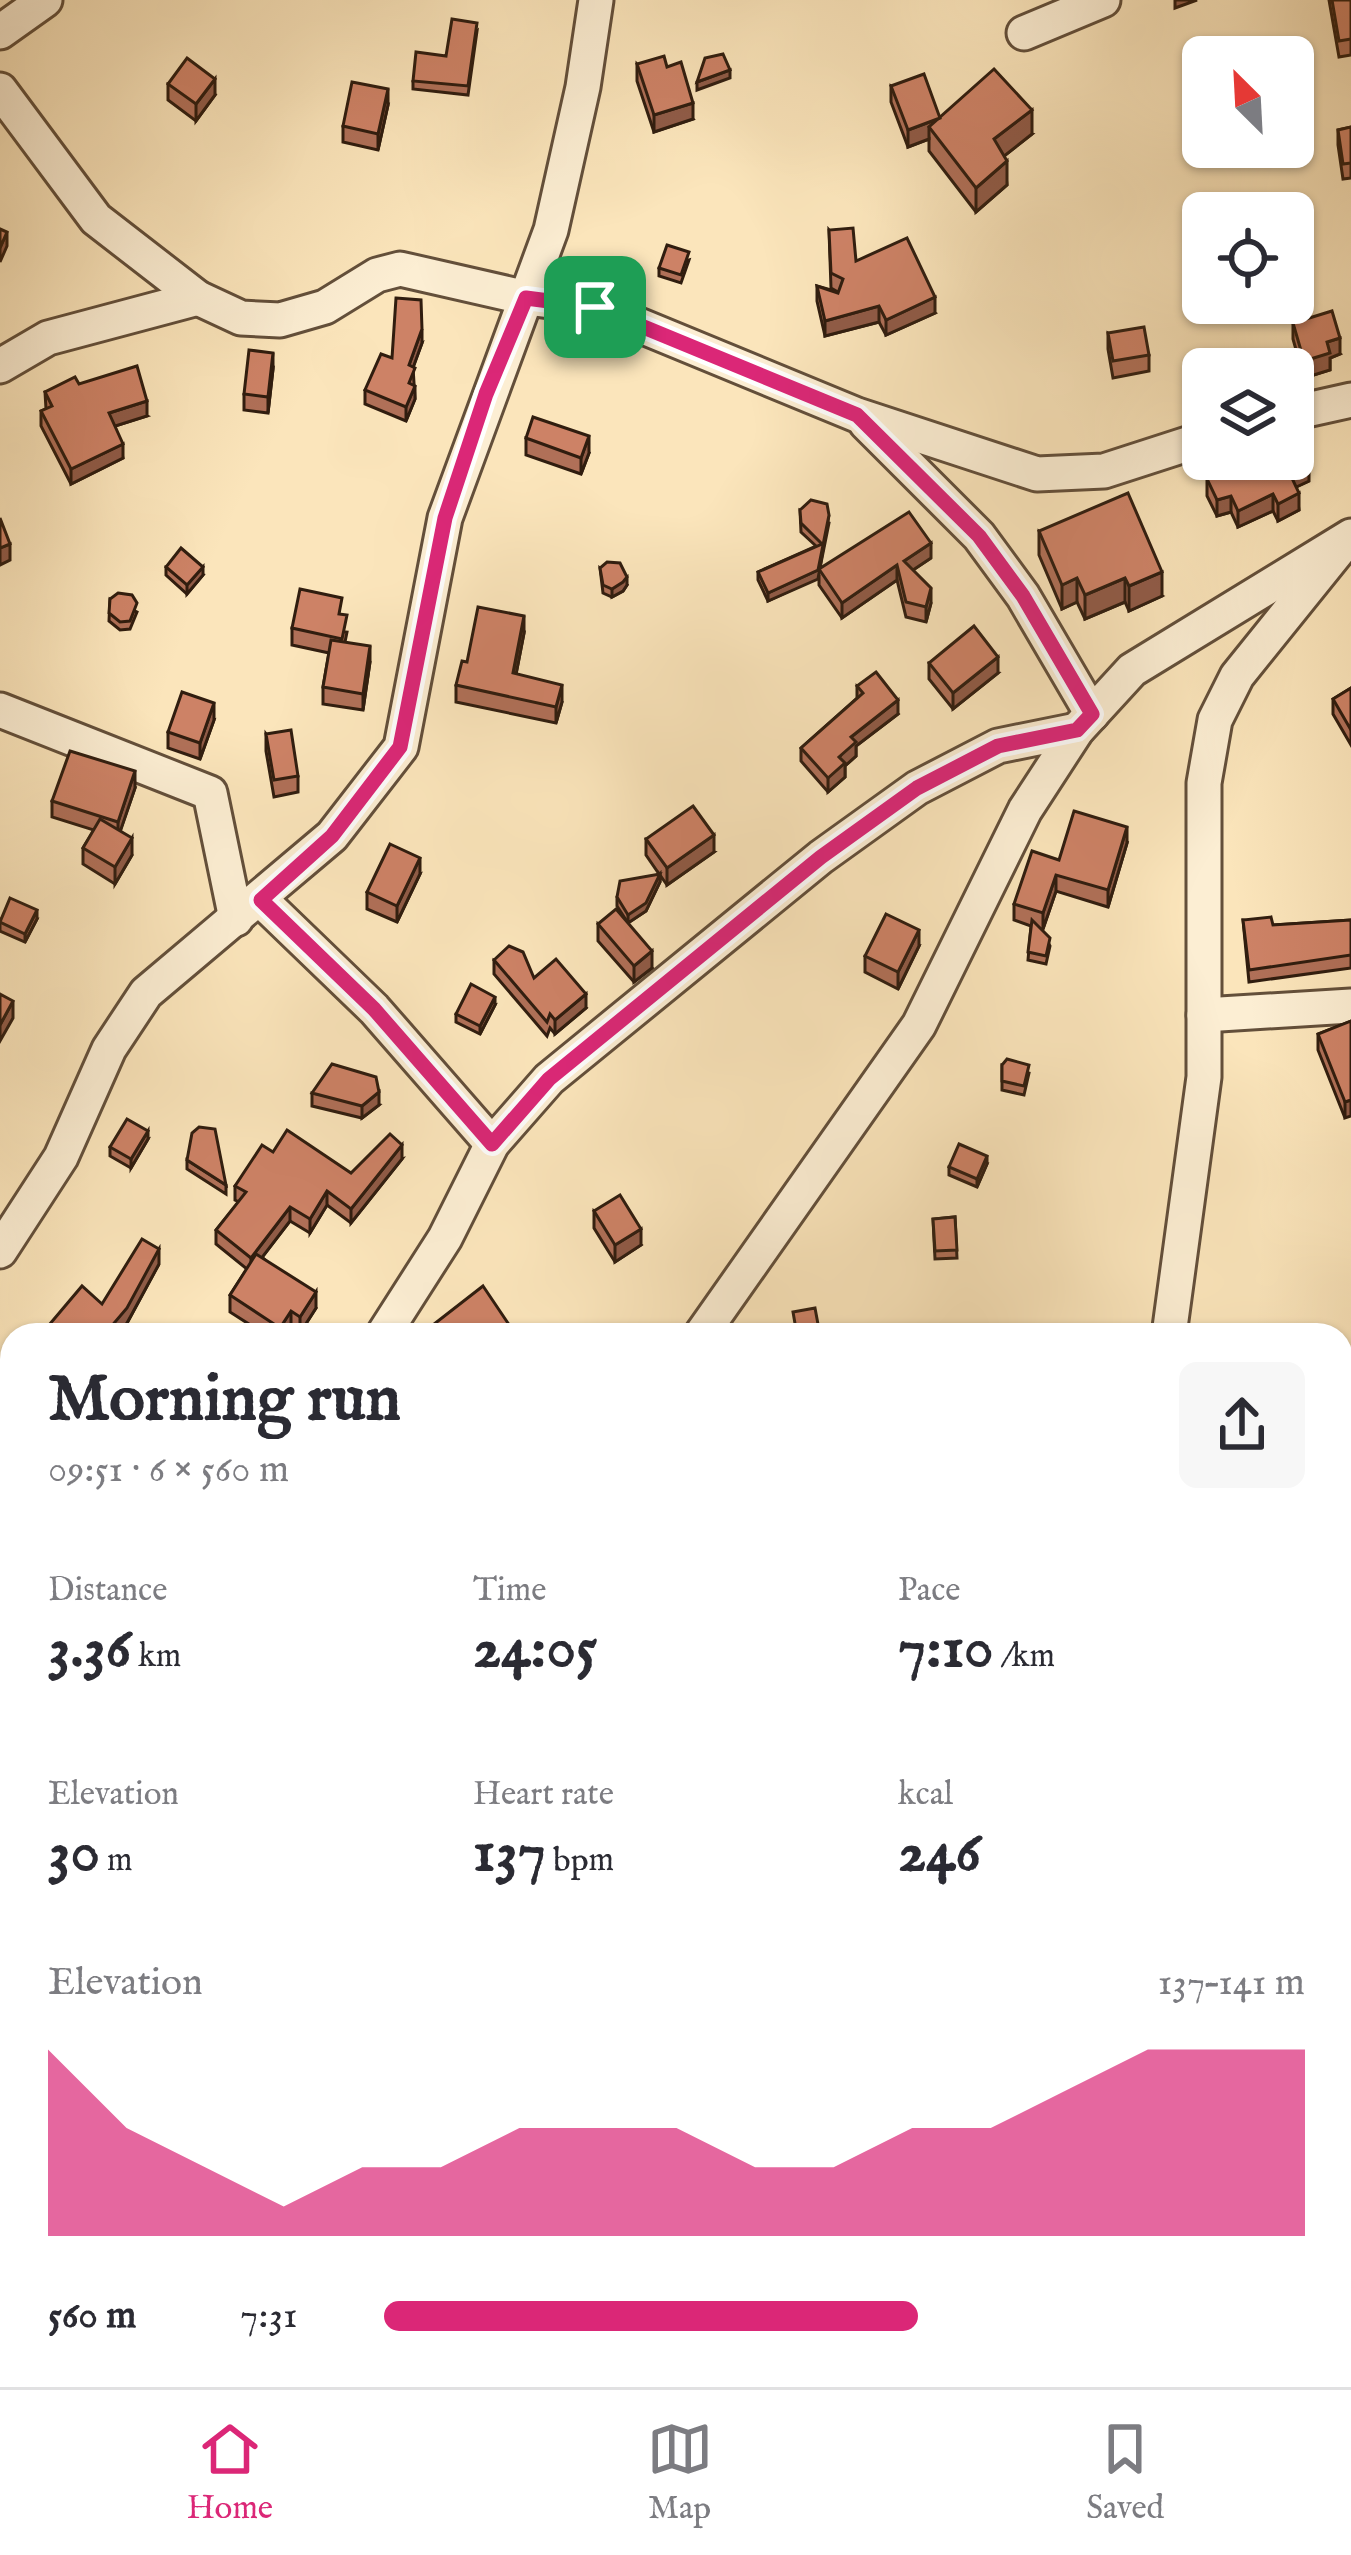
<!DOCTYPE html>
<meta charset="utf-8">
<style>
body{margin:0;font-family:"IM FELL English",serif;background:#f7f7f7;color:#2b2b33;height:100vh;display:flex;flex-direction:column;font-size:45px;white-space:nowrap}
*{box-sizing:border-box;margin:0}
p{font-size:39px;color:#7c7c81}
.icon{flex:none;width:66px;height:66px;fill:none;stroke:currentColor;stroke-width:2;stroke-linecap:round;stroke-linejoin:round}
.map{position:relative;flex:1;overflow:hidden}
.panel{position:absolute;left:0px;top:1323px;width:1353px;height:1065px;display:flex;flex-direction:column;background:#fff;border-radius:36px 36px 0 0;box-shadow:0 3px 9px #0004}
.panel>*{flex:none}
.needle{width:78px;rotate:336deg}
.fabs{position:absolute;left:1182px;top:36px;display:grid;gap:24px}
.fabs a{display:grid;place-items:center;width:132px;height:132px;border-radius:18px;background:#fff;box-shadow:0 3px 9px #0004;font-size:60px}
.pin{position:absolute;display:grid;place-items:center;width:102px;height:102px;color:#fff;margin:-51px;border-radius:24px;box-shadow:0 6px 18px #0006}
.round{display:grid;place-items:center;flex:none;width:126px;height:126px;border-radius:18px;background:#f7f7f7}
.head{display:flex;align-items:center;justify-content:space-between;height:204px;padding:0 48px}
h1{font-size:66px;font-weight:800;line-height:90px}
.figures{display:grid;grid-template-columns:repeat(3,1fr);gap:18px;height:204px;padding:12px 48px}
.figures div{display:grid;align-content:center}
.figures b{font-size:60px;font-weight:800}
.figures small{font-size:33px;font-weight:400}
.figures p{font-size:33px}
.chart{height:336px;padding:24px 48px}
.chart p{display:flex;justify-content:space-between}
.chart svg{width:100%;height:216px;margin-top:12px;fill:#db2777;opacity:.7}
ul{padding:0 48px;list-style:none;font-size:39px}
li{display:grid;grid-template-columns:192px 144px 1fr;align-items:center;height:90px}
li i{height:30px;border-radius:15px;background:#db2777}
.dock{display:flex;justify-content:space-around;align-items:center;height:168px;border-top:3px solid #e1e1e2;background:#fff;font-size:33px;color:#7c7c81}
.dock a{display:grid;justify-items:center;gap:6px}
.dock .current{color:#db2777}
.map>svg:first-child{display:block}
.lines{fill:none;stroke-linecap:round;stroke-linejoin:round}
.minor-casing{stroke:#634f3a;stroke-width:39}
.minor{stroke:#fceed3;stroke-width:33}
.wall{fill:#b07058;stroke:#301d0f;stroke-width:3}
.shaded-wall{fill:#905b47;stroke:#301d0f;stroke-width:3}
.building{fill:#cd8266;stroke:#301d0f;stroke-width:3}
.route-casing{stroke:#fff;stroke-width:24}
.route{stroke:#db2777;stroke-width:15}
</style>
<div class="map">
<svg width="1351" height="2387" viewBox="0 0 1351 2387">
<rect width="100%" height="100%" fill="#fbe5bb"/>
<filter id="stains"><feTurbulence type="fractalNoise" baseFrequency=".00167" numOctaves="4"/><feColorMatrix values="0 0 0 0 .2 0 0 0 0 .09 0 0 0 0 .02 0 0 0 .5 -.17"/></filter>
<radialGradient id="worn" r=".72"><stop offset=".6" stop-color="#630" stop-opacity="0"/><stop offset="1" stop-color="#630" stop-opacity=".3"/></radialGradient>
<g class="lines">
<g class="minor-casing">
<g id="minor">
<polyline points="0,32 45,0"/>
<polyline points="1024,33 1103,0"/>
<polyline points="0,90 96,219 198,298 241,318 280,320 325,307 377,275 400,269 527,298 595,307 857,415 1037,474 1104,471 1203,439"/>
<polyline points="0,366 48,338 198,298"/>
<polyline points="1293,413 1351,400"/>
<polyline points="866,423 979,536 1023,596 1092,714"/>
<polyline points="0,710 210,793 236,919"/>
<polyline points="261,900 374,1009 492,1144"/>
<polyline points="1204,1015 1351,1006"/>
<polyline points="0,1251 61,1157 109,1049 146,993 332,836 401,747 445,518 551,230 583,87 596,0"/>
<polyline points="383,1335 445,1238 492,1144 549,1079 821,857 917,788 998,746 1077,730"/>
<polyline points="701,1335 919,1025 1025,810 1077,730 1132,670 1351,536"/>
<polyline points="1169,1335 1204,1077 1204,783 1215,720 1237,676 1340,548"/>
<polyline points="0,1439 12,1450"/>
<polyline points="1341,1569 1351,1569"/>
<polyline points="0,1577 12,1562"/>
<polyline points="1341,1739 1351,1738"/>
<polyline points="0,1970 12,1959"/>
<polyline points="159,2376 160,2387"/>
<polyline points="459,2376 461,2387"/>
<polyline points="865,2387 947,2387"/>
<polyline points="1056,2387 1058,2376"/>
</g>
</g>
<use href="#minor" class="minor"/>
</g>
<g class="wall">
<polygon points="1329,0 1351,0 1351,55 1339,57"/>
<polygon points="477,31 468,95 413,89 413,81"/>
<polygon points="637,64 693,119 654,132 637,81"/>
<polygon points="168,84 215,95 196,121 168,100"/>
<polygon points="891,86 940,117 1032,134 1004,156 1007,185 976,212 929,151 929,139 908,147 891,102"/>
<polygon points="388,105 378,150 343,142 343,126"/>
<polygon points="1351,127 1351,178 1343,179 1338,145 1338,130"/>
<polygon points="829,230 856,261 935,313 886,335 879,322 825,336 817,301 817,286 838,292 831,288"/>
<polygon points="689,260 681,283 659,276 659,268"/>
<polygon points="1293,323 1340,354 1330,358 1330,370 1304,378 1293,339"/>
<polygon points="1108,333 1149,355 1149,371 1113,378 1108,349"/>
<polygon points="422,343 413,367 415,399 406,421 365,404 365,390 392,358"/>
<polygon points="273,369 268,413 244,410 244,394"/>
<polygon points="79,384 147,416 115,426 123,458 71,484 41,426 41,411 46,409 45,392"/>
<polygon points="526,438 589,453 581,474 526,455"/>
<polygon points="1207,479 1309,481 1296,487 1299,510 1278,521 1273,511 1238,527 1231,512 1217,516 1207,496"/>
<polygon points="800,510 829,523 820,568 931,558 913,570 931,603 926,622 906,617 897,580 842,618 819,585 819,577 768,601 758,580 758,572 816,546 801,532"/>
<polygon points="1039,531 1162,596 1129,611 1125,602 1085,619 1077,602 1062,609 1039,555"/>
<polygon points="166,567 203,575 187,594 166,575"/>
<polygon points="600,568 627,585 623,591 612,597 603,593"/>
<polygon points="110,599 137,612 130,629 120,630 109,621"/>
<polygon points="292,628 347,632 345,642 370,662 363,710 323,704 323,687 329,653 292,645"/>
<polygon points="524,633 516,674 562,702 556,723 456,702 456,685 467,662"/>
<polygon points="929,663 998,673 953,709 929,679"/>
<polygon points="857,686 898,714 856,746 856,756 845,766 845,777 828,792 801,761 801,748 857,698"/>
<polygon points="1351,688 1351,745 1333,714 1333,699"/>
<polygon points="214,720 200,759 168,748 168,732"/>
<polygon points="266,734 298,776 298,792 274,797 266,751"/>
<polygon points="135,788 120,831 132,855 115,884 83,864 83,848 94,830 52,817 52,801"/>
<polygon points="646,839 714,852 667,885 660,875 660,882 646,911 628,923 617,906 617,897 659,874 646,855"/>
<polygon points="1127,843 1108,907 1056,891 1043,929 1041,929 1050,946 1046,964 1028,960 1031,926 1014,920 1014,904 1059,860"/>
<polygon points="420,874 397,922 367,909 367,892"/>
<polygon points="0,919 37,919 25,942 0,931"/>
<polygon points="1243,920 1273,925 1351,920 1351,968 1249,982"/>
<polygon points="598,924 652,968 634,982 598,941"/>
<polygon points="919,946 898,989 865,972 865,956"/>
<polygon points="494,960 534,978 586,1008 555,1034 550,1028 547,1036 494,974"/>
<polygon points="495,1005 480,1034 456,1022 456,1014"/>
<polygon points="1351,1021 1345,1118 1318,1050 1318,1034"/>
<polygon points="1002,1065 1029,1073 1024,1095 1002,1090"/>
<polygon points="312,1093 379,1105 362,1118 312,1106"/>
<polygon points="148,1139 131,1168 110,1156 110,1147"/>
<polygon points="273,1152 351,1173 402,1159 351,1223 327,1205 310,1233 290,1221 262,1257 316,1308 300,1333 291,1327 286,1335 266,1335 230,1312 230,1295 247,1269 216,1244 216,1230 239,1202 235,1200 235,1186"/>
<polygon points="187,1160 226,1185 226,1194 187,1169"/>
<polygon points="987,1164 977,1187 949,1175 949,1167"/>
<polygon points="594,1211 641,1245 615,1262 594,1228"/>
<polygon points="955,1217 957,1258 935,1259 933,1219"/>
<polygon points="159,1264 127,1323 116,1335 49,1335 49,1325 102,1304"/>
<polygon points="1351,1586 1349,1620 1342,1616 1341,1591"/>
</g>
<g class="shaded-wall">
<polygon points="1175,0 1197,0 1175,8"/>
<polygon points="730,70 730,78 697,90 697,82"/>
<polygon points="215,79 215,95 196,121 196,104"/>
<polygon points="388,89 388,105 378,150 378,134"/>
<polygon points="693,103 693,119 654,132 654,115"/>
<polygon points="1032,110 1032,134 994,164 994,139"/>
<polygon points="940,118 929,127 929,139 908,147 908,130"/>
<polygon points="1007,161 1007,185 976,212 976,188"/>
<polygon points="7,232 7,246 0,262 0,248"/>
<polygon points="935,297 935,313 886,335 886,320"/>
<polygon points="879,306 879,322 825,336 825,321"/>
<polygon points="422,329 422,343 409,379 409,365"/>
<polygon points="1340,338 1340,354 1330,358 1330,370 1304,378 1304,361 1327,342"/>
<polygon points="273,353 273,369 268,413 268,397"/>
<polygon points="415,386 415,399 406,421 406,407"/>
<polygon points="147,401 147,416 109,428 109,413"/>
<polygon points="589,436 589,453 581,474 581,458"/>
<polygon points="123,444 123,458 71,484 71,469"/>
<polygon points="1309,465 1309,481 1290,490 1290,474"/>
<polygon points="1299,493 1299,510 1278,521 1278,504"/>
<polygon points="1273,494 1273,511 1238,527 1238,511"/>
<polygon points="1231,496 1231,512 1217,516 1217,500"/>
<polygon points="829,515 818,579 768,601 768,593 818,570"/>
<polygon points="931,543 931,558 904,576 904,561"/>
<polygon points="10,544 10,560 0,565 0,548"/>
<polygon points="897,565 897,580 842,618 842,603"/>
<polygon points="203,567 203,575 187,594 187,585"/>
<polygon points="1162,572 1162,596 1129,611 1129,586"/>
<polygon points="627,577 627,585 623,591 612,597 612,589"/>
<polygon points="1077,578 1077,602 1062,609 1062,585"/>
<polygon points="1125,578 1125,602 1085,619 1085,595"/>
<polygon points="931,588 931,603 926,622 926,607"/>
<polygon points="524,616 524,633 513,690 513,673"/>
<polygon points="370,646 370,662 363,710 363,694"/>
<polygon points="998,657 998,673 953,709 953,693"/>
<polygon points="562,685 562,702 556,723 556,707"/>
<polygon points="898,700 898,714 856,746 856,756 845,766 845,777 828,792 828,778 851,737"/>
<polygon points="214,703 214,720 200,759 200,743"/>
<polygon points="135,771 135,788 118,838 118,822"/>
<polygon points="1127,827 1127,843 1108,907 1108,890"/>
<polygon points="714,835 714,852 667,885 667,868"/>
<polygon points="132,838 132,855 115,884 115,867"/>
<polygon points="420,858 420,874 397,922 397,906"/>
<polygon points="660,874 660,882 646,911 628,923 628,915"/>
<polygon points="1056,875 1056,891 1043,929 1043,913"/>
<polygon points="37,910 37,919 25,942 25,934"/>
<polygon points="919,930 919,946 898,989 898,972"/>
<polygon points="652,951 652,968 634,982 634,966"/>
<polygon points="586,994 586,1008 555,1034 555,1020"/>
<polygon points="495,997 495,1005 480,1034 480,1026"/>
<polygon points="13,1001 13,1018 0,1041 0,1025"/>
<polygon points="379,1092 379,1105 362,1118 362,1106"/>
<polygon points="1351,1100 1351,1116 1345,1118 1345,1102"/>
<polygon points="148,1131 148,1139 131,1168 131,1159"/>
<polygon points="402,1145 402,1159 351,1223 351,1209"/>
<polygon points="987,1156 987,1164 977,1187 977,1179"/>
<polygon points="327,1191 327,1205 310,1233 310,1219"/>
<polygon points="290,1207 290,1221 251,1272 251,1258"/>
<polygon points="641,1229 641,1245 615,1262 615,1245"/>
<polygon points="159,1249 159,1264 127,1323 116,1335 104,1335"/>
<polygon points="316,1292 316,1308 300,1333 300,1317"/>
<polygon points="291,1311 291,1327 286,1335 280,1335 280,1328"/>
<polygon points="1351,2333 1351,2347 1342,2359 1342,2345"/>
</g>
<g class="building">
<polygon points="1332,0 1351,0 1351,39 1339,41"/>
<polygon points="452,19 477,23 468,86 413,81 416,52 446,56"/>
<polygon points="723,54 730,70 697,82 705,58"/>
<polygon points="664,56 667,67 681,62 693,103 654,115 637,64"/>
<polygon points="187,58 215,79 196,104 168,84"/>
<polygon points="994,69 1032,110 994,139 1007,161 976,188 929,127"/>
<polygon points="924,74 940,118 908,130 891,86"/>
<polygon points="352,82 388,89 378,134 343,126"/>
<polygon points="1351,127 1351,163 1343,164 1338,130"/>
<polygon points="853,228 856,261 907,238 935,297 886,320 879,306 825,321 817,286 838,293 843,279 831,273 829,230"/>
<polygon points="0,229 7,232 0,248"/>
<polygon points="667,245 689,252 681,275 659,268"/>
<polygon points="396,298 421,300 422,329 409,365 415,368 409,383 415,386 406,407 365,390 381,354 392,358"/>
<polygon points="1332,311 1340,338 1327,342 1330,353 1304,361 1293,323"/>
<polygon points="1144,327 1149,355 1113,361 1108,333"/>
<polygon points="249,350 273,353 268,397 244,394"/>
<polygon points="137,366 147,401 109,413 123,444 71,469 41,411 52,406 45,392 75,377 79,384"/>
<polygon points="533,417 589,436 581,458 526,438"/>
<polygon points="1296,436 1309,465 1290,474 1299,493 1278,504 1273,494 1238,511 1231,496 1217,500 1207,479 1249,459 1293,459 1293,438"/>
<polygon points="1128,493 1162,572 1129,586 1125,578 1085,595 1077,578 1062,585 1039,531"/>
<polygon points="811,500 827,504 829,515 818,570 768,593 758,572 822,544 801,523 800,510"/>
<polygon points="909,512 931,543 904,561 931,588 926,607 906,602 897,565 842,603 819,569"/>
<polygon points="0,518 10,544 0,548"/>
<polygon points="181,548 203,567 187,585 166,567"/>
<polygon points="607,562 620,563 627,577 623,582 612,589 603,585 600,568"/>
<polygon points="300,589 342,598 339,614 347,615 342,639 292,628"/>
<polygon points="118,593 132,595 137,603 130,621 120,622 109,613 110,599"/>
<polygon points="478,607 524,616 513,673 562,685 556,707 456,685 462,661 467,662"/>
<polygon points="974,626 998,657 953,693 929,663"/>
<polygon points="331,640 370,646 363,694 323,687"/>
<polygon points="876,672 898,700 851,737 856,742 839,757 845,763 828,778 801,748 863,693 857,686"/>
<polygon points="1351,688 1351,730 1333,699"/>
<polygon points="182,692 214,703 200,743 168,732"/>
<polygon points="291,730 298,776 274,780 266,734"/>
<polygon points="70,751 135,771 118,822 52,801"/>
<polygon points="693,806 714,835 667,868 646,839"/>
<polygon points="1074,811 1127,827 1108,890 1056,875 1043,913 1014,904 1032,851 1059,860"/>
<polygon points="100,819 132,838 115,867 83,848"/>
<polygon points="390,844 420,858 397,906 367,892"/>
<polygon points="660,874 646,903 628,915 617,897 620,881"/>
<polygon points="10,898 37,910 25,934 0,922"/>
<polygon points="616,909 652,951 634,966 598,924"/>
<polygon points="886,914 919,930 898,972 865,956"/>
<polygon points="1271,917 1273,925 1351,920 1351,955 1249,970 1243,920"/>
<polygon points="1032,920 1050,938 1046,956 1028,952"/>
<polygon points="509,946 523,952 534,978 556,959 586,994 555,1020 550,1014 547,1022 494,960"/>
<polygon points="471,984 495,997 480,1026 456,1014"/>
<polygon points="0,994 13,1001 0,1025"/>
<polygon points="1351,1021 1351,1100 1345,1102 1318,1034"/>
<polygon points="1007,1059 1029,1065 1024,1086 1002,1081 1002,1065"/>
<polygon points="332,1064 376,1077 379,1092 362,1106 312,1093"/>
<polygon points="127,1119 148,1131 131,1159 110,1147"/>
<polygon points="199,1127 215,1129 226,1185 187,1160 192,1133"/>
<polygon points="287,1130 351,1173 390,1134 402,1145 351,1209 327,1191 310,1219 290,1207 251,1258 216,1230 246,1192 235,1186 262,1145 273,1152"/>
<polygon points="959,1144 987,1156 977,1179 949,1167"/>
<polygon points="620,1195 641,1229 615,1245 594,1211"/>
<polygon points="955,1217 957,1250 935,1251 933,1219"/>
<polygon points="142,1239 159,1249 127,1308 104,1335 62,1335 49,1325 82,1286 102,1304"/>
<polygon points="256,1254 316,1292 300,1317 291,1311 280,1328 230,1295"/>
<polygon points="483,1286 516,1335 420,1335"/>
<polygon points="815,1308 820,1335 797,1335 793,1312"/>
<polygon points="1351,1586 1351,1610 1349,1611 1342,1607 1341,1591"/>
<polygon points="1341,2265 1351,2271 1351,2333 1342,2345"/>
<polygon points="535,2376 584,2376 583,2384 592,2384 592,2387 536,2387"/>
</g>
<g class="lines">
<g class="route-casing">
<polygon id="route" points="526,298 595,307 857,415 979,536 1023,596 1092,714 1077,730 998,746 917,788 821,857 549,1079 492,1144 374,1009 261,900 332,836 400,747 445,518 486,394"/>
</g>
<use href="#route" class="route"/>
</g>
<rect width="100%" height="100%" filter="url(#stains)"/>
<rect width="100%" height="100%" fill="url(#worn)"/>
</svg>
<div class="fabs">
<a><svg class="needle" viewBox="-14 -14 28 28"><path d="M0-13l5 13h-10z" fill="#e53935"/><path d="M0 13l5-13h-10z" fill="#7c7c81"/></svg></a>
<a><svg class="icon" aria-label="locate" viewBox="0 0 24 24"><circle cx="12" cy="12" r="6"/><path d="M12 2v4M12 18v4M2 12h4M18 12h4"/></svg></a>
<a><svg class="icon" aria-label="layers" viewBox="0 0 24 24"><path d="M12 4l9 5-9 5-9-5zM3 14l9 5 9-5"/></svg></a>
</div>
<div class="pin" style="left:595px;top:307px;background:#1e9e55"><svg class="icon" aria-label="arrive" viewBox="0 0 24 24"><path d="M6 21V4h12l-3 4 3 4H6"/></svg></div>
<section class="panel">
<div class="head"><div><h1>Morning run</h1><p>09:51 · 6 × 560 m</p></div><a class="round"><svg class="icon" aria-label="share" viewBox="0 0 24 24"><path d="M12 15V3M7 8l5-5 5 5M5 13v7h14v-7"/></svg></a></div>
<div class="figures">
<div><p>Distance</p><b>3.36<small> km</small></b></div>
<div><p>Time</p><b>24:05</b></div>
<div><p>Pace</p><b>7:10<small> /km</small></b></div>
</div>
<div class="figures">
<div><p>Elevation</p><b>30<small> m</small></b></div>
<div><p>Heart rate</p><b>137<small> bpm</small></b></div>
<div><p>kcal</p><b>246</b></div>
</div>
<div class="chart"><p><span>Elevation</span>137–141 m</p>
<svg viewBox="0 0 160 44" preserveAspectRatio="none"><path d="M0 44V6L10 22L20 30L30 38L40 30L50 30L60 22L70 22L80 22L90 30L100 30L110 22L120 22L130 14L140 6L150 6L160 6V44z"/></svg>
</div>
<ul>
<li><b>560 m</b>7:31<i style="width:58%"></i></li>
</ul>
</section>
</div>
<nav class="dock">
<a class="current"><svg class="icon" aria-label="home" viewBox="0 0 24 24"><path d="M3 11l9-7 9 7M6 9v11h12V9"/></svg>Home</a>
<a><svg class="icon" aria-label="map" viewBox="0 0 24 24"><path d="M3 6l6-2 6 2 6-2v14l-6 2-6-2-6 2zM9 4v14M15 6v14"/></svg>Map</a>
<a><svg class="icon" aria-label="saved" viewBox="0 0 24 24"><path d="M7 4h10v16l-5-4-5 4z"/></svg>Saved</a>
</nav>
